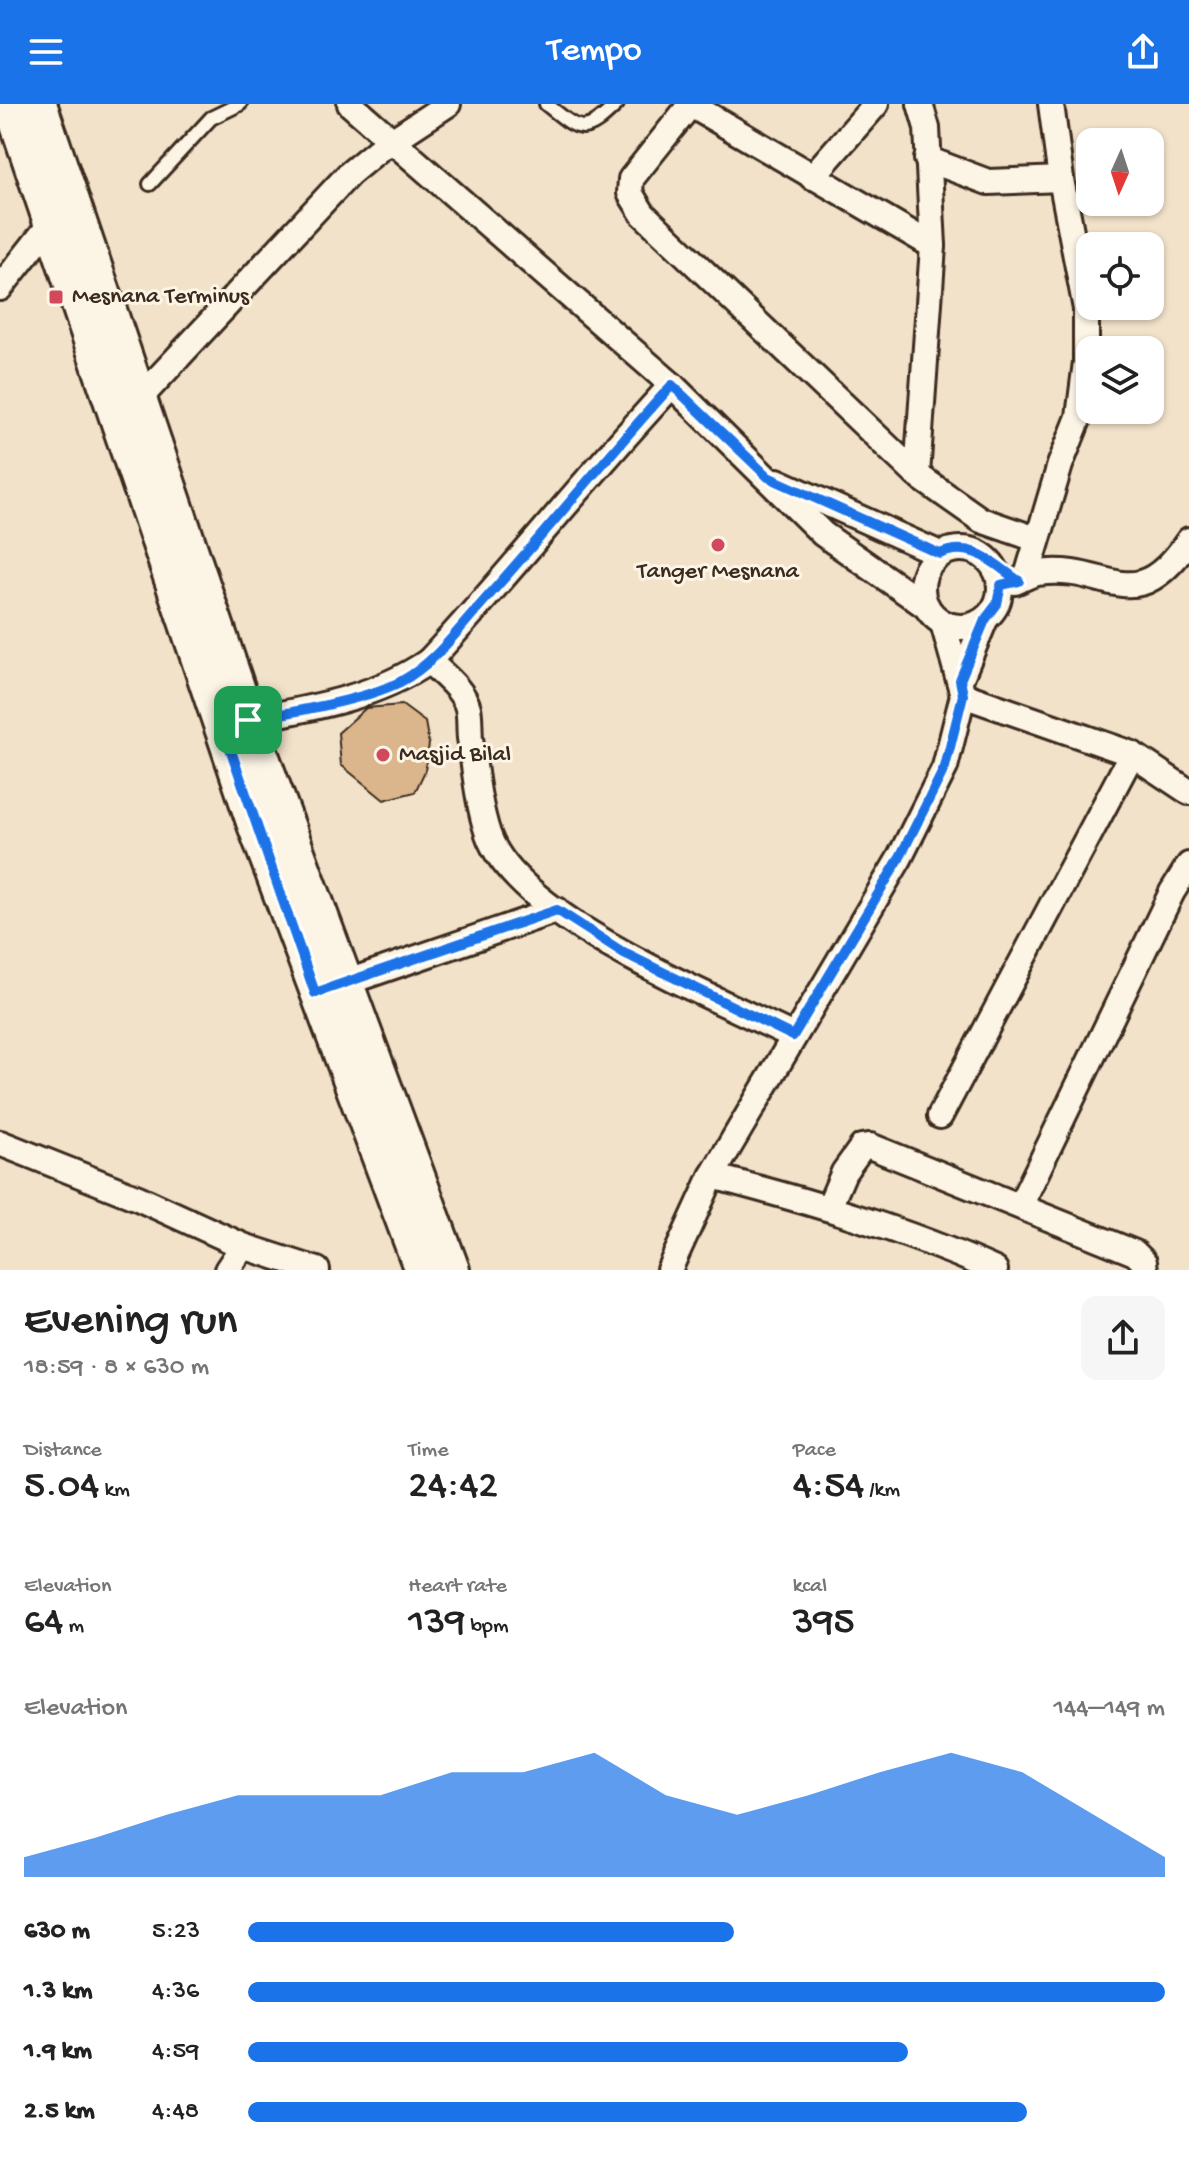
<!DOCTYPE html>
<meta charset="utf-8">
<style>
body{margin:0;font-family:"Gochi Hand",sans-serif;background:#f6f6f6;color:#222;height:100vh;display:flex;flex-direction:column;font-size:30px;white-space:nowrap}
*{box-sizing:border-box;margin:0}
p{font-size:26px;color:#767676}
.icon{flex:none;width:44px;height:44px;fill:none;stroke:currentColor;stroke-width:2;stroke-linecap:round;stroke-linejoin:round}
.map{position:relative;height:1166px;overflow:hidden}
.panel{display:flex;flex-direction:column;background:#fff;flex:1}
.panel>*{flex:none}
.needle{width:52px;rotate:183deg}
.controls{position:absolute;left:1076px;top:24px;display:grid;gap:16px}
.controls a{display:grid;place-items:center;width:88px;height:88px;border-radius:16px;background:#fff;box-shadow:0 2px 6px #0004;font-size:40px}
.pin{position:absolute;display:grid;place-items:center;width:68px;height:68px;color:#fff;margin:-34px;border-radius:16px;box-shadow:0 4px 12px #0006}
.round{display:grid;place-items:center;flex:none;width:84px;height:84px;border-radius:16px;background:#f6f6f6}
.overview{display:flex;align-items:center;justify-content:space-between;height:136px;padding:0 24px}
h1{font-size:44px;font-weight:600;line-height:60px}
.stats{display:grid;grid-template-columns:repeat(3,1fr);gap:12px;height:136px;padding:8px 24px}
.stats div{display:grid;align-content:center}
.stats b{font-size:40px;font-weight:600}
.stats small{font-size:22px;font-weight:400}
.stats p{font-size:22px}
.chart{height:224px;padding:16px 24px}
.chart p{display:flex;justify-content:space-between}
.chart svg{width:100%;height:144px;margin-top:8px;fill:#1a73e8;opacity:.7}
ul{padding:0 24px;list-style:none;font-size:26px}
li{display:grid;grid-template-columns:128px 96px 1fr;align-items:center;height:60px}
li i{height:20px;border-radius:10px;background:#1a73e8}
header{display:flex;justify-content:space-between;align-items:center;height:104px;padding:0 24px;background:#1a73e8;color:#fff;font-size:36px;font-weight:600}
.map>svg:first-child{display:block}
.building{fill:#dbb68c;stroke:#3b2a1e;stroke-width:2}
.lines{fill:none;stroke-linecap:round;stroke-linejoin:round}
.lane-casing{stroke:#3b2a1e;stroke-width:18}
.street-casing{stroke:#3b2a1e;stroke-width:30}
.secondary-casing{stroke:#3b2a1e;stroke-width:40}
.lane{stroke:#fcf5e5;stroke-width:12}
.street{stroke:#fcf5e5;stroke-width:24}
.secondary{stroke:#fcf5e5;stroke-width:34}
.route-casing{stroke:#fff;stroke-width:16}
.route{stroke:#1a73e8;stroke-width:10}
.poi-dot{fill:#d1495b;stroke:#fcf5e5;stroke-width:3}
.labels{text-anchor:middle;dominant-baseline:central;stroke-width:6;stroke-linejoin:round;paint-order:stroke}
.poi-label{font-size:24px;fill:#3b2a1e;stroke:#fcf5e5;text-anchor:start}
</style>
<header><svg class="icon" aria-label="menu" viewBox="0 0 24 24"><path d="M4 6h16M4 12h16M4 18h16"/></svg>Tempo<svg class="icon" aria-label="share" viewBox="0 0 24 24"><path d="M12 15V3M7 8l5-5 5 5M5 13v7h14v-7"/></svg></header>
<div class="map">
<svg width="1189" height="1166" viewBox="0 0 1189 1166">
<rect width="100%" height="100%" fill="#f2e2ca"/>
<filter id="ink" filterUnits="userSpaceOnUse"><feTurbulence type="fractalNoise" baseFrequency=".0125" numOctaves="2"/><feDisplacementMap in="SourceGraphic" scale="16" xChannelSelector="R" yChannelSelector="G"/><feConvolveMatrix kernelMatrix="1 2 1 2 8 2 1 2 1" color-interpolation-filters="sRGB"/></filter>
<g filter="url(#ink)">
<polygon class="building" points="402,601 425,618 429,640 425,667 415,688 384,696 341,661 338,629 366,604"/>
<g class="lines">
<g class="lane-casing">
<g id="lane">
<path d="M546,0C581,28 583,33 617,0"/>
<polyline points="150,80 211,14 240,0"/>
</g>
</g>
<g class="street-casing">
<g id="street">
<polyline points="350,0 672,281 823,430 927,503"/>
<polyline points="691,0 631,75 630,89 643,110 917,371 981,416 1036,435"/>
<polyline points="691,1 933,142"/>
<polyline points="927,55 988,78 1061,75"/>
<polyline points="812,73 876,0"/>
<polyline points="0,184 52,118"/>
<path d="M672,281C588,371 512,467 429,557C442,570 463,585 468,604C470,613 469,624 470,634C475,666 478,700 488,730C517,815 715,893 793,932"/>
<polyline points="139,295 349,70 378,46 448,0"/>
<polyline points="917,371 933,142 927,24 920,0"/>
<polyline points="777,377 940,450"/>
<circle cx="961" cy="484" r="39"/>
<polyline points="1027,472 1060,361 1079,313 1086,258 1086,205 1061,75 1051,0"/>
<path d="M1015,478C1023,475 1029,470 1038,469C1109,458 1132,519 1189,436"/>
<polyline points="960,576 985,516"/>
<polyline points="963,591 1132,650 1189,688"/>
<path d="M232,619C300,606 371,597 429,557"/>
<polyline points="333,883 557,806"/>
<polyline points="940,1012 1132,650"/>
<polyline points="0,1039 138,1094 243,1142 317,1166"/>
<path d="M712,1072C808,1097 904,1125 995,1166"/>
<polyline points="1020,1102 1172,788 1189,761"/>
<polyline points="829,1103 844,1068 862,1043 870,1042 1135,1149 1144,1158 1145,1166"/>
<polyline points="227,1166 243,1142"/>
<polyline points="669,1166 712,1072 899,755 945,663 963,591 943,519"/>
</g>
</g>
<g class="secondary-casing">
<g id="secondary">
<polyline points="11,0 254,718 422,1166"/>
<polyline points="39,0 248,616 452,1166"/>
</g>
</g>
<use href="#lane" class="lane"/>
<use href="#street" class="street"/>
<use href="#secondary" class="secondary"/>
</g>
</g>
<g class="lines" filter="url(#ink)">
<g class="route-casing">
<path id="route" d="M672,281L768,373L940,450C973,436 994,460 1019,477L1001,481L997,500L985,516L960,576L963,591L945,663L899,755L793,932L624,849L557,806L315,889L222,621C272,611 355,600 400,578C434,560 458,526 483,498C547,427 607,352 672,281Z"/>
</g>
<use href="#route" class="route"/>
</g>
<g class="poi-dot">
<rect x="48" y="185" width="16" height="16" rx="4"/>
<circle cx="718" cy="441" r="8"/>
<circle cx="383" cy="651" r="8"/>
</g>
<g class="labels">
<g class="poi-label">
<text x="72" y="193">Mesnana Terminus</text>
<text x="718" y="468" text-anchor="middle">Tanger Mesnana</text>
<text x="399" y="651">Masjid Bilal</text>
</g>
</g>
</svg>
<div class="controls">
<a><svg class="needle" viewBox="-14 -14 28 28"><path d="M0-13l5 13h-10z" fill="#e53935"/><path d="M0 13l5-13h-10z" fill="#767676"/></svg></a>
<a><svg class="icon" aria-label="locate" viewBox="0 0 24 24"><circle cx="12" cy="12" r="6"/><path d="M12 2v4M12 18v4M2 12h4M18 12h4"/></svg></a>
<a><svg class="icon" aria-label="layers" viewBox="0 0 24 24"><path d="M12 4l9 5-9 5-9-5zM3 14l9 5 9-5"/></svg></a>
</div>
<div class="pin" style="left:248px;top:616px;background:#1e9e55"><svg class="icon" aria-label="arrive" viewBox="0 0 24 24"><path d="M6 21V4h12l-3 4 3 4H6"/></svg></div>
</div>
<section class="panel">
<div class="overview"><div><h1>Evening run</h1><p>18:59 · 8 × 630 m</p></div><a class="round"><svg class="icon" aria-label="share" viewBox="0 0 24 24"><path d="M12 15V3M7 8l5-5 5 5M5 13v7h14v-7"/></svg></a></div>
<div class="stats">
<div><p>Distance</p><b>5.04<small> km</small></b></div>
<div><p>Time</p><b>24:42</b></div>
<div><p>Pace</p><b>4:54<small> /km</small></b></div>
</div>
<div class="stats">
<div><p>Elevation</p><b>64<small> m</small></b></div>
<div><p>Heart rate</p><b>139<small> bpm</small></b></div>
<div><p>kcal</p><b>395</b></div>
</div>
<div class="chart"><p><span>Elevation</span>144–149 m</p>
<svg viewBox="0 0 160 44" preserveAspectRatio="none"><path d="M0 44V38L10 32L20 25L30 19L40 19L50 19L60 12L70 12L80 6L90 19L100 25L110 19L120 12L130 6L140 12L150 25L160 38V44z"/></svg>
</div>
<ul>
<li><b>630 m</b>5:23<i style="width:53%"></i></li>
<li><b>1.3 km</b>4:36<i style="width:100%"></i></li>
<li><b>1.9 km</b>4:59<i style="width:72%"></i></li>
<li><b>2.5 km</b>4:48<i style="width:85%"></i></li>
</ul>
</section>
